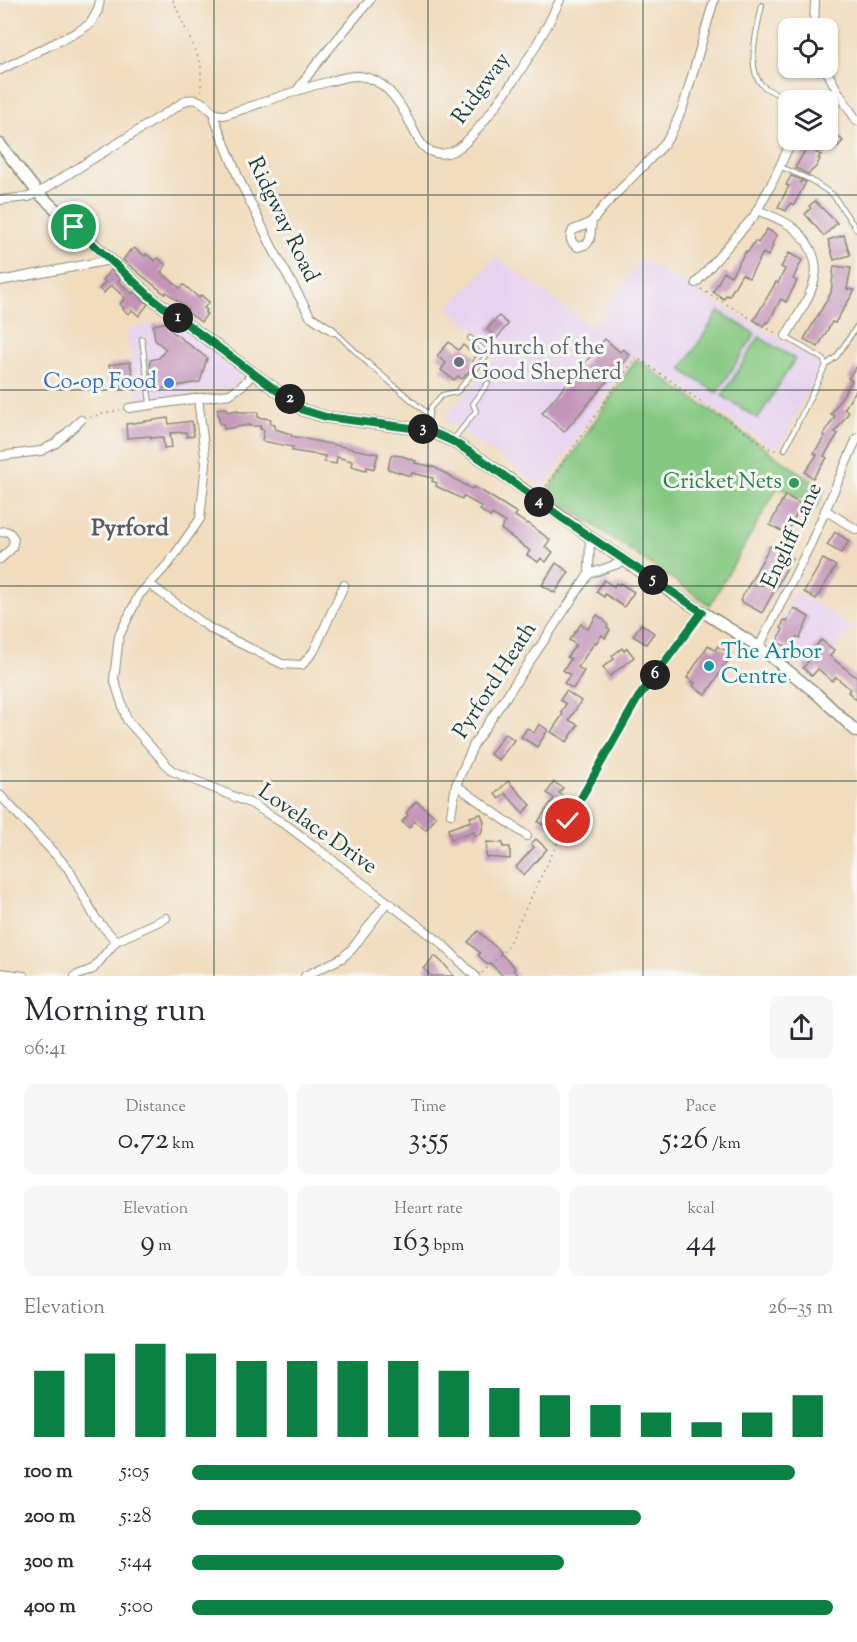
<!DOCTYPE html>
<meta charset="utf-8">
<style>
body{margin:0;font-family:"Sorts Mill Goudy",serif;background:#f7f7f7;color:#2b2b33;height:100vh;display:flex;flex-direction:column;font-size:22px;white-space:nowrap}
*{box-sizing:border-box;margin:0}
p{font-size:20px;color:#7c7c81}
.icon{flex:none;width:33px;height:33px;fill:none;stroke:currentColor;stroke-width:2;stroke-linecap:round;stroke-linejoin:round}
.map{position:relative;height:976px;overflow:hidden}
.sheet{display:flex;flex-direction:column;background:#fff;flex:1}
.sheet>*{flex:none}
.buttons{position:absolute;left:778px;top:18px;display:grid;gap:12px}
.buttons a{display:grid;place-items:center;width:60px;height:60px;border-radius:12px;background:#fff;box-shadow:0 2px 4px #0004;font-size:30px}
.pin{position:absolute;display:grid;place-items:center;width:51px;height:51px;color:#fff;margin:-26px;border:3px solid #fff;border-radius:50%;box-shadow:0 2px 6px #0007}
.km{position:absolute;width:30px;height:30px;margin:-15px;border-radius:50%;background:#222;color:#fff;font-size:16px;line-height:30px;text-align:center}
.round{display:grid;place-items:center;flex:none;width:63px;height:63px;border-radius:12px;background:#f7f7f7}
.overview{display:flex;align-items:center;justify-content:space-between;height:102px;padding:0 24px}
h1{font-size:33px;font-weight:600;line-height:45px}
.figures{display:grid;grid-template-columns:repeat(3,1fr);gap:9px;height:102px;padding:6px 24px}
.figures div{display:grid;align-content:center;border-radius:12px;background:#f7f7f7;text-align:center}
.figures b{font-size:30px;font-weight:600}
.figures small{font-size:16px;font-weight:400}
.figures p{font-size:16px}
.chart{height:168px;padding:12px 24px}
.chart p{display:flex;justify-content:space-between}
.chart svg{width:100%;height:108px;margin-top:6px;stroke:#0b8043;stroke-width:6}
ul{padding:0 24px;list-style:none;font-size:20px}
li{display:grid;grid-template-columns:96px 72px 1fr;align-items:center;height:45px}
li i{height:15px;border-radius:8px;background:#0b8043}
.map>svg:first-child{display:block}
.built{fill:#e7d2ef}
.green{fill:#85c881;stroke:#52825a;stroke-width:1.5}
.building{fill:#c393b8}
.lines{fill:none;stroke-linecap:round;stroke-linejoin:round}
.service-casing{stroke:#888c78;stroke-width:6}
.minor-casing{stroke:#888c78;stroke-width:10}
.secondary-casing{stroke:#888c78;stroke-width:13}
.path{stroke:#888c78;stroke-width:1.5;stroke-dasharray:1.5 4.5;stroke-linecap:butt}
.service{stroke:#fff;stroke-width:4}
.minor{stroke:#fff;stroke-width:8}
.secondary{stroke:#fff;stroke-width:10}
.route-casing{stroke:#fff;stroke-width:12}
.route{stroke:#0b8043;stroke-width:8}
.grid{fill:none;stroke:#1f3d34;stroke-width:1.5;stroke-opacity:0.55}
.worship-dot{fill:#6b7280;stroke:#f6f6f2;stroke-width:2}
.shop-dot{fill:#3f7fe0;stroke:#f6f6f2;stroke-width:2}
.leisure-dot{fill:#2e9e5b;stroke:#f6f6f2;stroke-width:2}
.culture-dot{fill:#0f9aa8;stroke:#f6f6f2;stroke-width:2}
.labels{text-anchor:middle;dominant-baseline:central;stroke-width:6;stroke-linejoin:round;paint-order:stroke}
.street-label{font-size:22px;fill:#1f3d34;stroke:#f6f6f2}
.worship-label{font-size:22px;fill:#5b616d;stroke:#f6f6f2;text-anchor:start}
.shop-label{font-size:22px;fill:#366cbe;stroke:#f6f6f2;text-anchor:end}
.leisure-label{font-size:22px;fill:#27864d;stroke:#f6f6f2;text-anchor:end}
.culture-label{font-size:22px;fill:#0d838f;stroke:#f6f6f2;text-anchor:start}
.neighbourhood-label{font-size:24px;font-weight:bold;fill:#585b62;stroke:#f6f6f2}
</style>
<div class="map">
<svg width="857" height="976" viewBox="0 0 857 976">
<rect width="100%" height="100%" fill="#f6f6f2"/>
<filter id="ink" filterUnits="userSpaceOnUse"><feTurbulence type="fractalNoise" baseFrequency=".0167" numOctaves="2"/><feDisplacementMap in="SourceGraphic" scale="12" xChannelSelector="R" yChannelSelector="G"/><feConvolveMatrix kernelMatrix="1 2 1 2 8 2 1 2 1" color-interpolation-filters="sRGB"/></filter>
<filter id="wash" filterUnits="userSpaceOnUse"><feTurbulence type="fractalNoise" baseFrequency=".008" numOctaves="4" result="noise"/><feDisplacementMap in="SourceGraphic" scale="24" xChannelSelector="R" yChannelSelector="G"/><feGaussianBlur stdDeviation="1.35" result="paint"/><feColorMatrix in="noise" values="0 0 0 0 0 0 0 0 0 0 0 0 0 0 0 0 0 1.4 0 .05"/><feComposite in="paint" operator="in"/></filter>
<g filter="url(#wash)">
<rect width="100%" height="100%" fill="#f1dcbd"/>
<g class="built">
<polygon points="497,257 592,328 641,259 815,359 820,367 782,444 772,448 635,355 543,487 444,419 500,352 448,307"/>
<polygon points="172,317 196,335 243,376 233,387 138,401 126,330 169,321"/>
<polygon points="795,592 831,613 852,628 813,678 772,641"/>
</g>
<g class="green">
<polygon points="719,311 755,334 717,393 681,370"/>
<polygon points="759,337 795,359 758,419 722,396"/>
<polygon points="636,359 825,490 817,507 778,487 710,605 547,493"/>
</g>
<g id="blocks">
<g class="building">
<polygon points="828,125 843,141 834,150 830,146 828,148 820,140 828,140"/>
<polygon points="807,147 821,155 818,158 820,159 816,167 808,174 795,168"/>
<polygon points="791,176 802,180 799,183 803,181 806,182 794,205 790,203 786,211 778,207 789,186 786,185"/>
<polygon points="815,201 837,223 824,236 805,214 811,208 809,206"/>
<polygon points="767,229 777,235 772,244 773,245 771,250 768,256 763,253 749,278 742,274 729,296 726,295 724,299 713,292 724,272 731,276 746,251 748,252 755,241 758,243"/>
<polygon points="844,235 850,255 834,260 828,240"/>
<polygon points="134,248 145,256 146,254 155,261 158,258 166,265 161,272 180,288 184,285 199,298 201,295 209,302 204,308 207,310 205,313 207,314 201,322 186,311 188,309 166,292 165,294 123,260 130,250 131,252"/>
<polygon points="789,253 802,260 793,279 797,281 786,302 781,299 768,323 766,322 763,326 754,320 776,282 778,283 785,269 781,267"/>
<polygon points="834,266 851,268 847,289 855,290 835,323 832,322 818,347 804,339 831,293"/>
<polygon points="111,270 120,279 118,281 133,294 134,292 148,304 139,316 132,310 129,314 122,309 124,308 120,304 125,298 111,285 104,293 99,289 105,282 103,280"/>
<polygon points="499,316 508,324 497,338 487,329"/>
<polygon points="169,322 170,330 207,358 200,382 152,390 150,360 159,358 166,349 155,340 153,325"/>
<polygon points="605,339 620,352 623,349 630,355 564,432 542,413"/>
<polygon points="449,342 458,350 463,345 476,356 472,361 475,364 462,379 458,376 454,380 441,370 446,363 437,356"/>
<polygon points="130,362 133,379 121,381 122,388 113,389 109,365"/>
<polygon points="857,366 857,389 844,409 849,412 835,432 838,434 824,456 827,458 813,478 805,472 817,455 814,453 825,436 823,435 835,416 831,414 852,381 848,378"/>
<polygon points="226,408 227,412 238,410 238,412 258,412 258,417 271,419 270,424 275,425 275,429 291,434 291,436 378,454 374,469 367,467 366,470 351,466 352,461 337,457 336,464 324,462 325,456 292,451 293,447 262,441 264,430 260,429 261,426 249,426 249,425 224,429 223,424 220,424 217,409"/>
<polygon points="168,418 169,424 192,421 194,436 187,437 186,432 170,433 172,447 164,448 163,437 151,438 151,436 127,438 126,424"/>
<polygon points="391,455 402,456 416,461 415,463 434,467 472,489 474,487 485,493 517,513 515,516 527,524 528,523 550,540 545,547 553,552 546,562 541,558 538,562 527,555 530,551 501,529 505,522 492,514 490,517 480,510 482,507 463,496 462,499 436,486 437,483 432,481 433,478 412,473 411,476 388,469"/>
<polygon points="785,495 801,504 787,534 770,525"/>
<polygon points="835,532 849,541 841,553 827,545"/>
<polygon points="770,546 792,558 762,613 740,601"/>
<polygon points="823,559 836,566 816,599 804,592"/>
<polygon points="556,563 569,572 555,593 542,585"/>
<polygon points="604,580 614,587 616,583 619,585 620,583 634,592 624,607 605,594 604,597 596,592"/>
<polygon points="794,608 809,617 800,638 797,636 791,649 777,642 783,629 781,628 784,620 787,621"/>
<polygon points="597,615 604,620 608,625 607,627 610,630 605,638 602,635 596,643 595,642 578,667 584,671 573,689 564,683 570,675 563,670 571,659 567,657 576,645 569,640 581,624 588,629"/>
<polygon points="641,624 654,633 646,644 633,636"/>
<polygon points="821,640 834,650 830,656 857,678 857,700 848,692 850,689 836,677 832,681 818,669 812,676 803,668 816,652 813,650"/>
<polygon points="708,645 715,650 718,646 732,654 706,695 693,686 695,683 687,678"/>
<polygon points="622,648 624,651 627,648 634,657 610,676 603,667 614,659 612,656"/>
<polygon points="566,691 581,701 569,720 578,725 567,742 551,732 563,714 561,712 566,704 560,700"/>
<polygon points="539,724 548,730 537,747 521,737 527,728 534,733"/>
<polygon points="505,733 514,740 499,760 490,754"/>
<polygon points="508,781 531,805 523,813 505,793 499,799 495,794"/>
<polygon points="554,782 563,788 559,793 566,798 547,827 538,822 554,798 547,793"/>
<polygon points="416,801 436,817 426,830 414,821 409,828 402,822 408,815 406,813"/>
<polygon points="481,814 484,822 481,834 475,836 474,832 451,839 448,829 471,821 470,817"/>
<polygon points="536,839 547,849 524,875 516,867 534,847 531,844"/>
<polygon points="487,842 503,843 503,847 510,847 510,859 486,857"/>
<polygon points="478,931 501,952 500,953 515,968 513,970 519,976 503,976 490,963 488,965 478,955 480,953 468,942"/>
<polygon points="435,956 445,965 454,976 431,976 424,969"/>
</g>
</g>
</g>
<g filter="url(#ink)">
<use href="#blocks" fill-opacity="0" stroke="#888c78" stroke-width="1.5"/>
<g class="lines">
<g class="service-casing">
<g id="service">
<path d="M762,5C758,26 745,68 762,85C769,92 782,96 792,100"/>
<polyline points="779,166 811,180 833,195 857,230"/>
<polyline points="334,331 371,366 429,415"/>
<polyline points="142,339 150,404"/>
<polyline points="826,365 837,356 857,326"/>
<polyline points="427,429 430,408 442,395 457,392 488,354 470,338"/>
<polyline points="453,440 476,411 473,404 488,383"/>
<polyline points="785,449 826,365 823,359 789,339 787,337"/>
</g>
</g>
<g class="minor-casing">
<g id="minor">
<polyline points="814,28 815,0"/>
<polyline points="825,68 838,92 857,121"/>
<polyline points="0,70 77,32 90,24 98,10 100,0"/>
<polyline points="298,89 314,67 370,0"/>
<polyline points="827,100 839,93"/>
<polyline points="215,114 215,120 239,179 273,249 310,316 333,331"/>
<path d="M0,200L28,197L38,193L187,100C207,96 207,116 224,115C259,105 293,90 328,82C339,79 352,74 364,77C387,81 401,104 410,123C414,131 418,141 424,147C433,156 447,155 457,149C470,141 479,127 488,116C516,80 541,41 560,0"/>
<path d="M757,210C780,219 800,226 811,250C815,259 817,268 815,277C811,298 796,318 786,336"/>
<path d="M592,221L590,239L587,244L578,247C570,243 569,237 573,230L586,225L592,221L606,204L660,149L670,136L683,107L714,0"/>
<polyline points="0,281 110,260"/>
<polyline points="696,283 754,216 772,183 792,140"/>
<polyline points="198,398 206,464 200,519 169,563 139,595 119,636 114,679 127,720 172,771 252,804 289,827 440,942 475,976"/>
<polyline points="129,408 230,394 244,384 253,373"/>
<polyline points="0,456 41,451 56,443 81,420"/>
<polyline points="825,510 857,530"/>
<path d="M0,532C8,530 10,532 14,539L12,548L0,559"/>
<polyline points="589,574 626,561"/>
<polyline points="149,584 211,629 282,664 302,665 314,651 344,585"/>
<polyline points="759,647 811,543 857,438"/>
<polyline points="638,698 702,612"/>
<polyline points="456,785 527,836"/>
<polyline points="0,795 68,868 96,919 116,941 93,969 75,976"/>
<polyline points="451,814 456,785 474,744 589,574 590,537"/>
<polyline points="116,941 166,918"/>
<polyline points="0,973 24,976"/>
<polyline points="305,976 342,958 352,949 387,902"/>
</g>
</g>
<g class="secondary-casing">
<polyline id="secondary" points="0,144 38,193 153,299 303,410 325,417 427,430 452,441 481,459 590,537 669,591 759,647 817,694 857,732"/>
</g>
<g class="path">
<polyline points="173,0 201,64 201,91"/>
<polyline points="701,289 777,334"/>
<polyline points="90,417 120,410"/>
<polyline points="543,491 636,357 772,450 778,450"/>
<polyline points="482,973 506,949 568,821 633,707"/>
</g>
<use href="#service" class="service"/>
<use href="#minor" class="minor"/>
<use href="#secondary" class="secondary"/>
</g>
</g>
<g class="lines" filter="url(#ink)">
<g class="route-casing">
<polyline id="route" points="74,227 153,299 303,410 326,417 427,430 452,441 481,459 562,518 702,612 638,698 568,821"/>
</g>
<use href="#route" class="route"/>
</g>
<path class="grid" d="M214,0V976M428,0V976M643,0V976M0,195H857M0,390H857M0,586H857M0,781H857"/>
<circle class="worship-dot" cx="459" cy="362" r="6"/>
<circle class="shop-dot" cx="169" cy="383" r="6"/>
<circle class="leisure-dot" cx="794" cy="483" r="6"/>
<circle class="culture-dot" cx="709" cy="666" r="6"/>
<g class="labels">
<g class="street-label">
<text transform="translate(482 89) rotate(-54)">Ridgway</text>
<text transform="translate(282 220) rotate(64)">Ridgway Road</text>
<text transform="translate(793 536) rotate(-65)">Engliff Lane</text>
<text transform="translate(496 681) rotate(-57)">Pyrford Heath</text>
<text transform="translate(317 830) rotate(35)">Lovelace Drive</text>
</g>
<g class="worship-label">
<text x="471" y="349">Church of the<tspan x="471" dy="25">Good Shepherd</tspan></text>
</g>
<g class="shop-label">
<text x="157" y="383">Co-op Food</text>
</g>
<g class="leisure-label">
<text x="782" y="483">Cricket Nets</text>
</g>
<g class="culture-label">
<text x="721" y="653">The Arbor<tspan x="721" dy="25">Centre</tspan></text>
</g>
<g class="neighbourhood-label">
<text x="130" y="529">Pyrford</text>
</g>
</g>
</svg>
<div class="buttons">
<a><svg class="icon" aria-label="locate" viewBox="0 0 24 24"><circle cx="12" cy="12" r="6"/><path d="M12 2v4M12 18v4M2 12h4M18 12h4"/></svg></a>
<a><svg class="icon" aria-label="layers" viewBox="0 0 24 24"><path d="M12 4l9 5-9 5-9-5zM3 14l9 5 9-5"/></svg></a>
</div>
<div class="pin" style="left:74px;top:227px;background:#1e9e55"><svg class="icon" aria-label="arrive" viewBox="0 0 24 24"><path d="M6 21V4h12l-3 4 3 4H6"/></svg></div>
<div class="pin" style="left:568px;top:821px;background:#d93025"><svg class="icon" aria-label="check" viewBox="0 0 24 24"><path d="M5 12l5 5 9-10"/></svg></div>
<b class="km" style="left:178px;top:318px">1</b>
<b class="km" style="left:290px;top:399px">2</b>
<b class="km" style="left:423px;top:429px">3</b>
<b class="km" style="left:539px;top:502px">4</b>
<b class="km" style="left:653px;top:580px">5</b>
<b class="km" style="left:655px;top:675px">6</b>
</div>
<section class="sheet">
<div class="overview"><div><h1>Morning run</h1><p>06:41</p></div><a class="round"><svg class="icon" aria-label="share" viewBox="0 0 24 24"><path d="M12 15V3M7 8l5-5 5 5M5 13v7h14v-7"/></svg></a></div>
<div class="figures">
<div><p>Distance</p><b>0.72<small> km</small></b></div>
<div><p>Time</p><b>3:55</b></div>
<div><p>Pace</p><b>5:26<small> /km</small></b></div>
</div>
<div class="figures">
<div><p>Elevation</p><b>9<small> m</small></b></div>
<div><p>Heart rate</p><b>163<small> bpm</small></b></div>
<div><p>kcal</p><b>44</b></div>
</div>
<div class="chart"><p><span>Elevation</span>26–35 m</p>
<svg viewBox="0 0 160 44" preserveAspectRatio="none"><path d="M5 44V17M15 44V10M25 44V6M35 44V10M45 44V13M55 44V13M65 44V13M75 44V13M85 44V17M95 44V24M105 44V27M115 44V31M125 44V34M135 44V38M145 44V34M155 44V27"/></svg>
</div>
<ul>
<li><b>100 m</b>5:05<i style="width:94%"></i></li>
<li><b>200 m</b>5:28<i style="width:70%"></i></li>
<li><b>300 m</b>5:44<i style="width:58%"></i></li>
<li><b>400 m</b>5:00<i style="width:100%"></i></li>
</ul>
</section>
